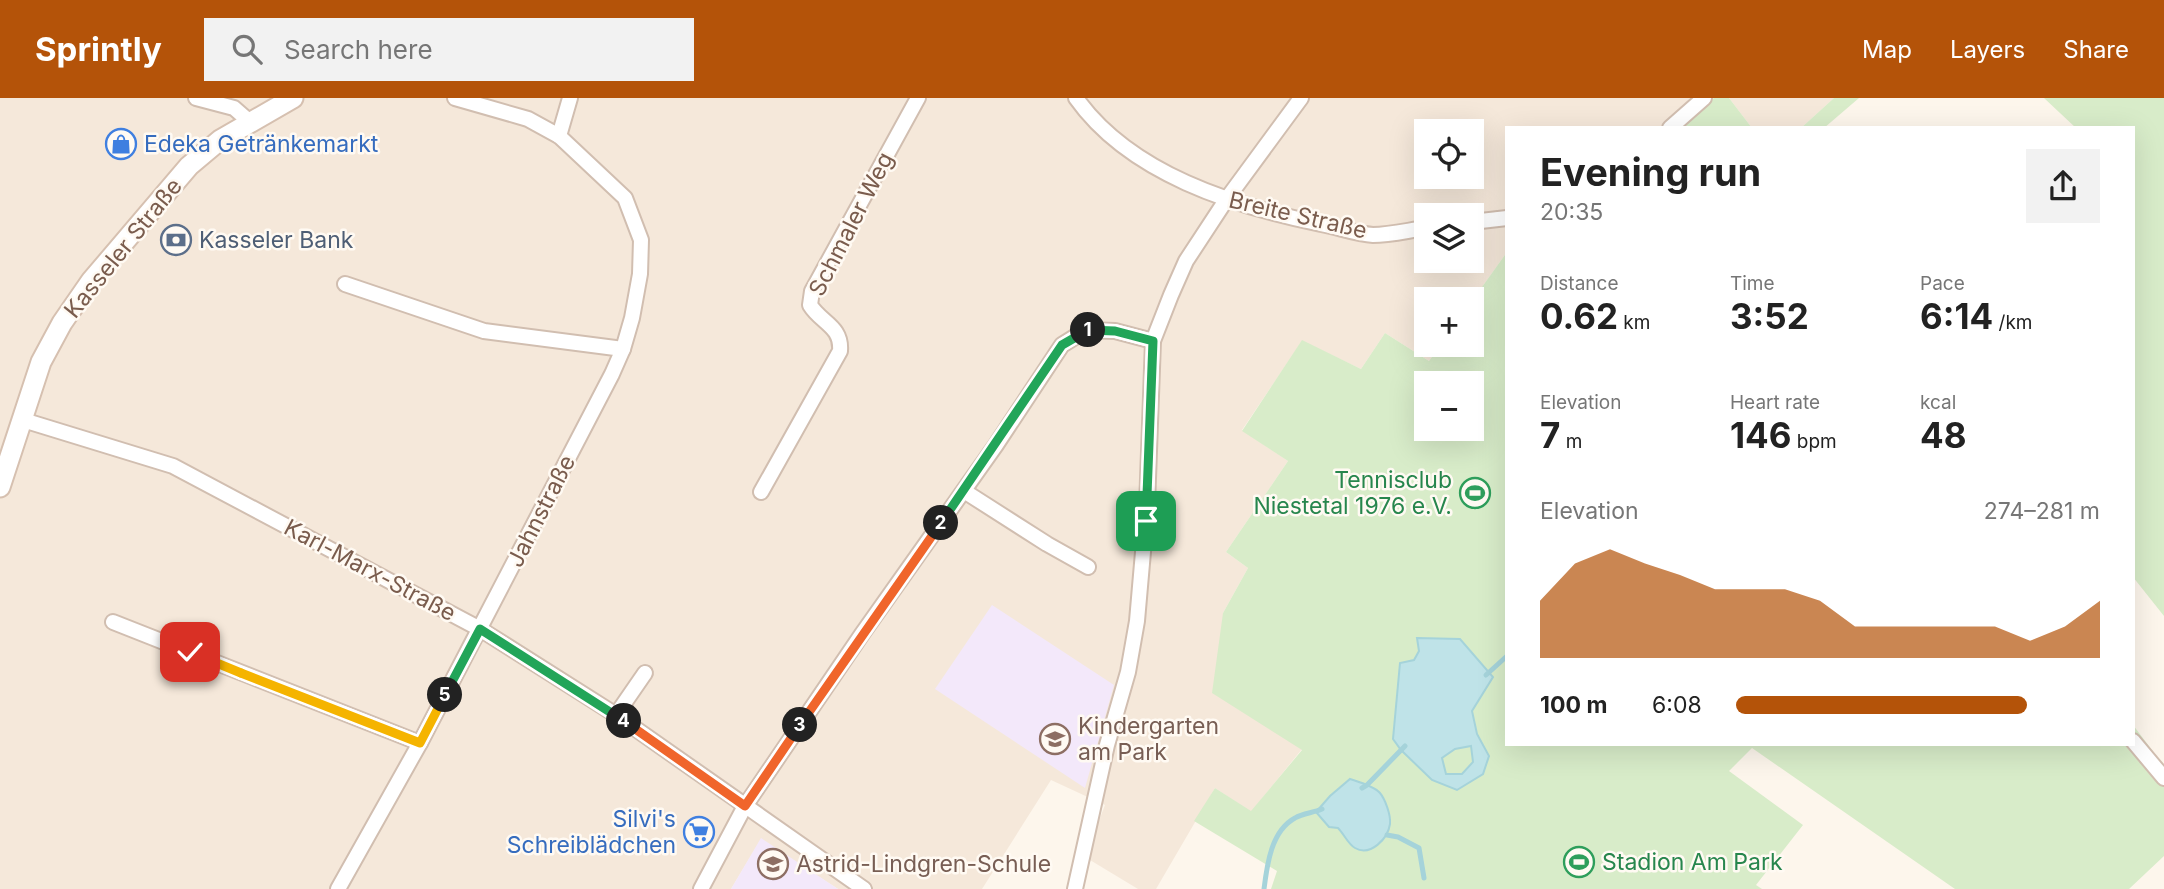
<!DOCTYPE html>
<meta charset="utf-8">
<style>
body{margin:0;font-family:Inter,sans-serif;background:#f2f2f2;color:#222;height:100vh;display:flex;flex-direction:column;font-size:26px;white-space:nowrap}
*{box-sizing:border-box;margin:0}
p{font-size:23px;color:#767676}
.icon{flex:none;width:38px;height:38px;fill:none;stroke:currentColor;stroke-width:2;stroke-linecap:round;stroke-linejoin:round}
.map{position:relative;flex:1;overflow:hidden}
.side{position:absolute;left:1505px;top:28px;width:630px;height:620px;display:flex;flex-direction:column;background:#fff;border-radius:0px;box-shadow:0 7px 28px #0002}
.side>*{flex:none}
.fabs{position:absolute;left:1414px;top:21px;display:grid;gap:14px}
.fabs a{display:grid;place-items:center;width:70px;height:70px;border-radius:0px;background:#fff;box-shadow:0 7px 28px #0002;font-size:35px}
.pin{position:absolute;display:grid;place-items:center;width:60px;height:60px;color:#fff;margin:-30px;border-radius:14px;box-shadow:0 4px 10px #0006}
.km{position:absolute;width:35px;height:35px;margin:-18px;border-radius:50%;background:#222;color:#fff;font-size:19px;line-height:35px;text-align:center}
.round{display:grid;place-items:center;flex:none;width:74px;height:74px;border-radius:0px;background:#f2f2f2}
.summary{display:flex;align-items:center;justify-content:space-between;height:119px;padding:0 35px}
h1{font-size:38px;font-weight:700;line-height:52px}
.metrics{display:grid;grid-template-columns:repeat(3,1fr);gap:10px;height:119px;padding:7px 35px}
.metrics div{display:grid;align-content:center}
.metrics b{font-size:35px;font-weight:700}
.metrics small{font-size:19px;font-weight:400}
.metrics p{font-size:19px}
.chart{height:196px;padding:14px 35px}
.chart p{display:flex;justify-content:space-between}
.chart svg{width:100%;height:126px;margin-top:7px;fill:#b45309;opacity:.7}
ul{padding:0 35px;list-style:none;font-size:23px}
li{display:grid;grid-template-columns:112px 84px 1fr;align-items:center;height:52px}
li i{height:18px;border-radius:9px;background:#b45309}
header{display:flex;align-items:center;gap:42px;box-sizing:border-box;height:98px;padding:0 35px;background:#b45309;color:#fff}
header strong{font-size:33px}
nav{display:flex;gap:38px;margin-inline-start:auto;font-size:24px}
.search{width:490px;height:63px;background:#f2f2f2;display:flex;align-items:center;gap:18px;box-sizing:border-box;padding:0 24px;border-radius:0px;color:#767676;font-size:26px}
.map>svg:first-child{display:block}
.residential{fill:#f5e8da;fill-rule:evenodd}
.education{fill:#f3e8fa}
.green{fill:#d8ecc9;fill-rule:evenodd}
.water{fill:#bfe3e8;stroke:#a5d3da;stroke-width:2;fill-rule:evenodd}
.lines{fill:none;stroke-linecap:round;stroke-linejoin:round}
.stream{stroke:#a5d3da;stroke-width:5}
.minor-casing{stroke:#d1beb0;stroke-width:18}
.secondary-casing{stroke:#d6c0b0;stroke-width:23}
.minor{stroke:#fff;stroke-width:14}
.secondary{stroke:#fff;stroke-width:19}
.split-1-casing{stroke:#fff;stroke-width:14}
.split-2-casing{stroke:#fff;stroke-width:14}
.split-3-casing{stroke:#fff;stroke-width:14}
.split-4-casing{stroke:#fff;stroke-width:14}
.split-5-casing{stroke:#fff;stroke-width:14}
.split-6-casing{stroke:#fff;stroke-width:14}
.split-7-casing{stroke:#fff;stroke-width:14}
.split-1{stroke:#22a559;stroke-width:9}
.split-2{stroke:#22a559;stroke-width:9}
.split-3{stroke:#f0652b;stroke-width:9}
.split-4{stroke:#f0652b;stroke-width:9}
.split-5{stroke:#22a559;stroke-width:9}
.split-6{stroke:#f5b400;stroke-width:9}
.split-7{stroke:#f5b400;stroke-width:9}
.labels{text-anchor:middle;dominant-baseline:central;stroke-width:5;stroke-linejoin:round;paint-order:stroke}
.shop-label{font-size:23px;fill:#366cbe;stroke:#fffaf3;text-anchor:start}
.street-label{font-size:23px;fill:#7a5c4d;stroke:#fffaf3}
.service-label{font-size:23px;fill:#4e5e75;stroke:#fffaf3;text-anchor:start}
.leisure-label{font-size:23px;fill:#27864d;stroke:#fffaf3;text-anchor:end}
.education-label{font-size:23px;fill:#785e54;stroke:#fffaf3;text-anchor:start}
</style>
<header>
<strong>Sprintly</strong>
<div class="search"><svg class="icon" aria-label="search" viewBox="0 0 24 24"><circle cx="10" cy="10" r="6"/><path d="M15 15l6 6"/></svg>Search here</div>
<nav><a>Map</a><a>Layers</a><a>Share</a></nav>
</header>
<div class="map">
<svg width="2164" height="791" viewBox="0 0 2164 791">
<rect width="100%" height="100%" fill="#fdf6ec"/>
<g class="residential">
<path d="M0,0H1714L1680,30H1507V154L1472,203L1426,201V247H1440L1429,263L1385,235L1361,271L1302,243L1242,332L1288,363L1226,454L1248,470L1223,515L1302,651L1251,714L1215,690L1156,791H1138L1085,759L1105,707L1051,682L982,791H838L761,741L731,791H0ZM1426,33H1472V79H1426ZM1426,117H1472V163H1426Z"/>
<polygon points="1729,0 1834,0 1801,30 1752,30"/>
</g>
<g class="education">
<polygon points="992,507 1114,587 1085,690 935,591"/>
<polygon points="761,740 838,791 731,791"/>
</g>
<g class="green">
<polygon points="1714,0 1729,0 1752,30 1680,30"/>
<polygon points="1834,0 1859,0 1824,30 1801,30"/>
<polygon points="2044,0 2164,0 2164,518 2133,479 2133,30 2076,30"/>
<path d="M1507,154V646H2133V627L2164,668V758L2129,791H1955L1752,650L1729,673L1803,727L1756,787L1762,791H1271L1277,773L1194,723L1215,690L1251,713L1302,652L1212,595L1223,515L1248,470L1226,454L1288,363L1242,333L1302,242L1361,271L1385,235L1429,263L1440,247H1472V203ZM1426,285H1472V331H1426Z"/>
</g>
<g class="water">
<path d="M1417,540L1460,541L1493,579L1472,613L1477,636L1489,658L1483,676L1457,692L1432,682L1401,652L1393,641L1400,565L1414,562L1419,553ZM1471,648L1473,664L1462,676H1446L1442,660L1455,651Z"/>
<path d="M1350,681C1359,684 1374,688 1380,695C1385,701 1391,717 1390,726C1388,740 1371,759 1355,750C1348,746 1344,736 1338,730L1329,729L1316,714L1330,698Z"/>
</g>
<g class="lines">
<g class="stream">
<polyline points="1486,577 1507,558"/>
<polyline points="1362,690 1367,687 1405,648"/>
<polyline points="1387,737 1398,739 1419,750 1424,780"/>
<path d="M1264,791C1267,767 1271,733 1295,720C1303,715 1313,715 1322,711"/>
</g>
<g class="minor-casing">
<g id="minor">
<polyline points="196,0 234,10 250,24"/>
<path d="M1076,0C1130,76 1234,108 1321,126C1338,129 1356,136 1373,137C1390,137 1410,132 1426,130"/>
<polyline points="1670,30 1704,0"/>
<polyline points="559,38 570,0"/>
<polyline points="1472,124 1507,120"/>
<polyline points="345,186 484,233 623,251"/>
<polyline points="23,322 173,368 480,531 616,617 864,791"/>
<polyline points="964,393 1047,446 1088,469"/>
<path d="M761,394L840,253C842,228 821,225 810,207L812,193L918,0"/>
<polyline points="113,524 420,645"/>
<polyline points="616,617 645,575"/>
<polyline points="2133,643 2164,680"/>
<polyline points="338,791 420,645 612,276 623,251 632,220 640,176 641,142 625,100 559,38 528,21 455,0"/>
<polyline points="701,791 745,708 862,536 996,347 1062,247 1086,232 1115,233 1153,243"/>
<polyline points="1075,791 1107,647 1128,574 1137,523 1147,408 1153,243 1171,197 1186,163 1226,102 1301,0"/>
</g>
</g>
<g class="secondary-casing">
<polyline id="secondary" points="0,389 41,264 62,225 91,183 189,68 220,42 293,0"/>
</g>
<use href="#minor" class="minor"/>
<use href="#secondary" class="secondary"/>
</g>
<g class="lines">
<g class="split-1-casing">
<polyline id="split-1" points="1088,232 1115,233 1153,243 1146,423"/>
</g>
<g class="split-2-casing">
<polyline id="split-2" points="941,425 1062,247 1088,232"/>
</g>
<g class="split-3-casing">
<polyline id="split-3" points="800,627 941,425"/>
</g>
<g class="split-4-casing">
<polyline id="split-4" points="624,623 745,708 800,627"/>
</g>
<g class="split-5-casing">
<polyline id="split-5" points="445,597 480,531 624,623"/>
</g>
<g class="split-6-casing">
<polyline id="split-6" points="241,575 420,645 445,597"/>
</g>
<g class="split-7-casing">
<polyline id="split-7" points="190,554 241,575"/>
</g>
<use href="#split-1" class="split-1"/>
<use href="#split-2" class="split-2"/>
<use href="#split-3" class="split-3"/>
<use href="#split-4" class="split-4"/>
<use href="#split-5" class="split-5"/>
<use href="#split-6" class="split-6"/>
<use href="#split-7" class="split-7"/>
</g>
<defs>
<g id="shop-ring" transform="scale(1.575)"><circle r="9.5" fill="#fffaf3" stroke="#3f7fe0" stroke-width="1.5"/><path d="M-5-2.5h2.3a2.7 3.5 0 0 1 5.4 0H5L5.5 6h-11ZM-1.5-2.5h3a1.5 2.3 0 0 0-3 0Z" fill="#3f7fe0"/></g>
<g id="bank-ring" transform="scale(1.575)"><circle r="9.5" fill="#fffaf3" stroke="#5c6f8a" stroke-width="1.5"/><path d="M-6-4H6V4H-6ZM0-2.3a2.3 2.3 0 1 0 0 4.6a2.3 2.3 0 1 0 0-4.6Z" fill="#5c6f8a"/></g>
<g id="stadium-ring" transform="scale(1.575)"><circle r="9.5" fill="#fffaf3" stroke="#2e9e5b" stroke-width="1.5"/><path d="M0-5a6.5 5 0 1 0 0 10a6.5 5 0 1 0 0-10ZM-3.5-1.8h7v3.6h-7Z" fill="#2e9e5b"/></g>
<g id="school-ring" transform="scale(1.575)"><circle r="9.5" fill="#fffaf3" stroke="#8d6e63" stroke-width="1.5"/><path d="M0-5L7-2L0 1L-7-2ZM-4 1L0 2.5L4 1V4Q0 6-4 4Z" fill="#8d6e63"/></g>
<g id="supermarket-ring" transform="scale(1.575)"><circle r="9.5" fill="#fffaf3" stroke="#3f7fe0" stroke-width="1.5"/><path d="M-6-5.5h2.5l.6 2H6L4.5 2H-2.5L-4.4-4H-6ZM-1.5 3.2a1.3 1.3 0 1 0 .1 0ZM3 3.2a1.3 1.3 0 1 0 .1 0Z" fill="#3f7fe0"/></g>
</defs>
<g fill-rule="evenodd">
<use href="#shop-ring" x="121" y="46"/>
<use href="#bank-ring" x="176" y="142"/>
<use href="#stadium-ring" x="1475" y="395"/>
<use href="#school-ring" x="1055" y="641"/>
<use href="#supermarket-ring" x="699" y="734"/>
<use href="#stadium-ring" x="1579" y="764"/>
<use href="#school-ring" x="773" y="766"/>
</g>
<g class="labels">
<g class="shop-label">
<text x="144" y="46">Edeka Getränkemarkt</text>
<text x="676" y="721" text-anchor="end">Silvi's<tspan x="676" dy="26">Schreiblädchen</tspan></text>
</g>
<g class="street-label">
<text transform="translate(1298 117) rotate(13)">Breite Straße</text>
<text transform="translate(851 126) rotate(-63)">Schmaler Weg</text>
<text transform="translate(123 150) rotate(-51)">Kasseler Straße</text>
<text transform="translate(541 413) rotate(-63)">Jahnstraße</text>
<text transform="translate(370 472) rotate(28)">Karl-Marx-Straße</text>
</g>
<g class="service-label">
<text x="199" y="142">Kasseler Bank</text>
</g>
<g class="leisure-label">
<text x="1452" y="382">Tennisclub<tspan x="1452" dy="26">Niestetal 1976 e.V.</tspan></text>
<text x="1602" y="764" text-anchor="start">Stadion Am Park</text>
</g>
<g class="education-label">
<text x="1078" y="628">Kindergarten<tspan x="1078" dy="26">am Park</tspan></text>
<text x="796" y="766">Astrid-Lindgren-Schule</text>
</g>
</g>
</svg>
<div class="fabs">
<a><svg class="icon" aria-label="locate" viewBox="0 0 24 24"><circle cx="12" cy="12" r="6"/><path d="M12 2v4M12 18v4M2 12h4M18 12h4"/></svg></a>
<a><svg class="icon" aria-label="layers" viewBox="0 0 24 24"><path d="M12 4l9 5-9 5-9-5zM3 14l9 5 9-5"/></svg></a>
<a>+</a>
<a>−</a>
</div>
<div class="pin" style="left:1146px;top:423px;background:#1e9e55"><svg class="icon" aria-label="arrive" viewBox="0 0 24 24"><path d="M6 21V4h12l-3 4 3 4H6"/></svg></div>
<div class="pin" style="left:190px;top:554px;background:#d93025"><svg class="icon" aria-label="check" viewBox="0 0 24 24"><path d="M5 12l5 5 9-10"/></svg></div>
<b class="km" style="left:1088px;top:232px">1</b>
<b class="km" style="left:941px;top:425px">2</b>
<b class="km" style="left:800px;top:627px">3</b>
<b class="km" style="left:624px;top:623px">4</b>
<b class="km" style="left:445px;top:597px">5</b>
<section class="side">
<div class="summary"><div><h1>Evening run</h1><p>20:35</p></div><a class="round"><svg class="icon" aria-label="share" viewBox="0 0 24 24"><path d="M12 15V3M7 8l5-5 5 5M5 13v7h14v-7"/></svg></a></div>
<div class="metrics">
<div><p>Distance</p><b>0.62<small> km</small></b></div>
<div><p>Time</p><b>3:52</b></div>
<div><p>Pace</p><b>6:14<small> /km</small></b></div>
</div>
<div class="metrics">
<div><p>Elevation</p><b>7<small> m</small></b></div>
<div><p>Heart rate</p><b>146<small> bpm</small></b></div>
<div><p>kcal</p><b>48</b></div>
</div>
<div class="chart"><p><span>Elevation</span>274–281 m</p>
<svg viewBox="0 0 160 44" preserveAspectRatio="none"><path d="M0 44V24L10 11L20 6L30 11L40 15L50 20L60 20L70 20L80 24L90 33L100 33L110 33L120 33L130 33L140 38L150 33L160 24V44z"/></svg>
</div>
<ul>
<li><b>100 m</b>6:08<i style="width:80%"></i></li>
</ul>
</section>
</div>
